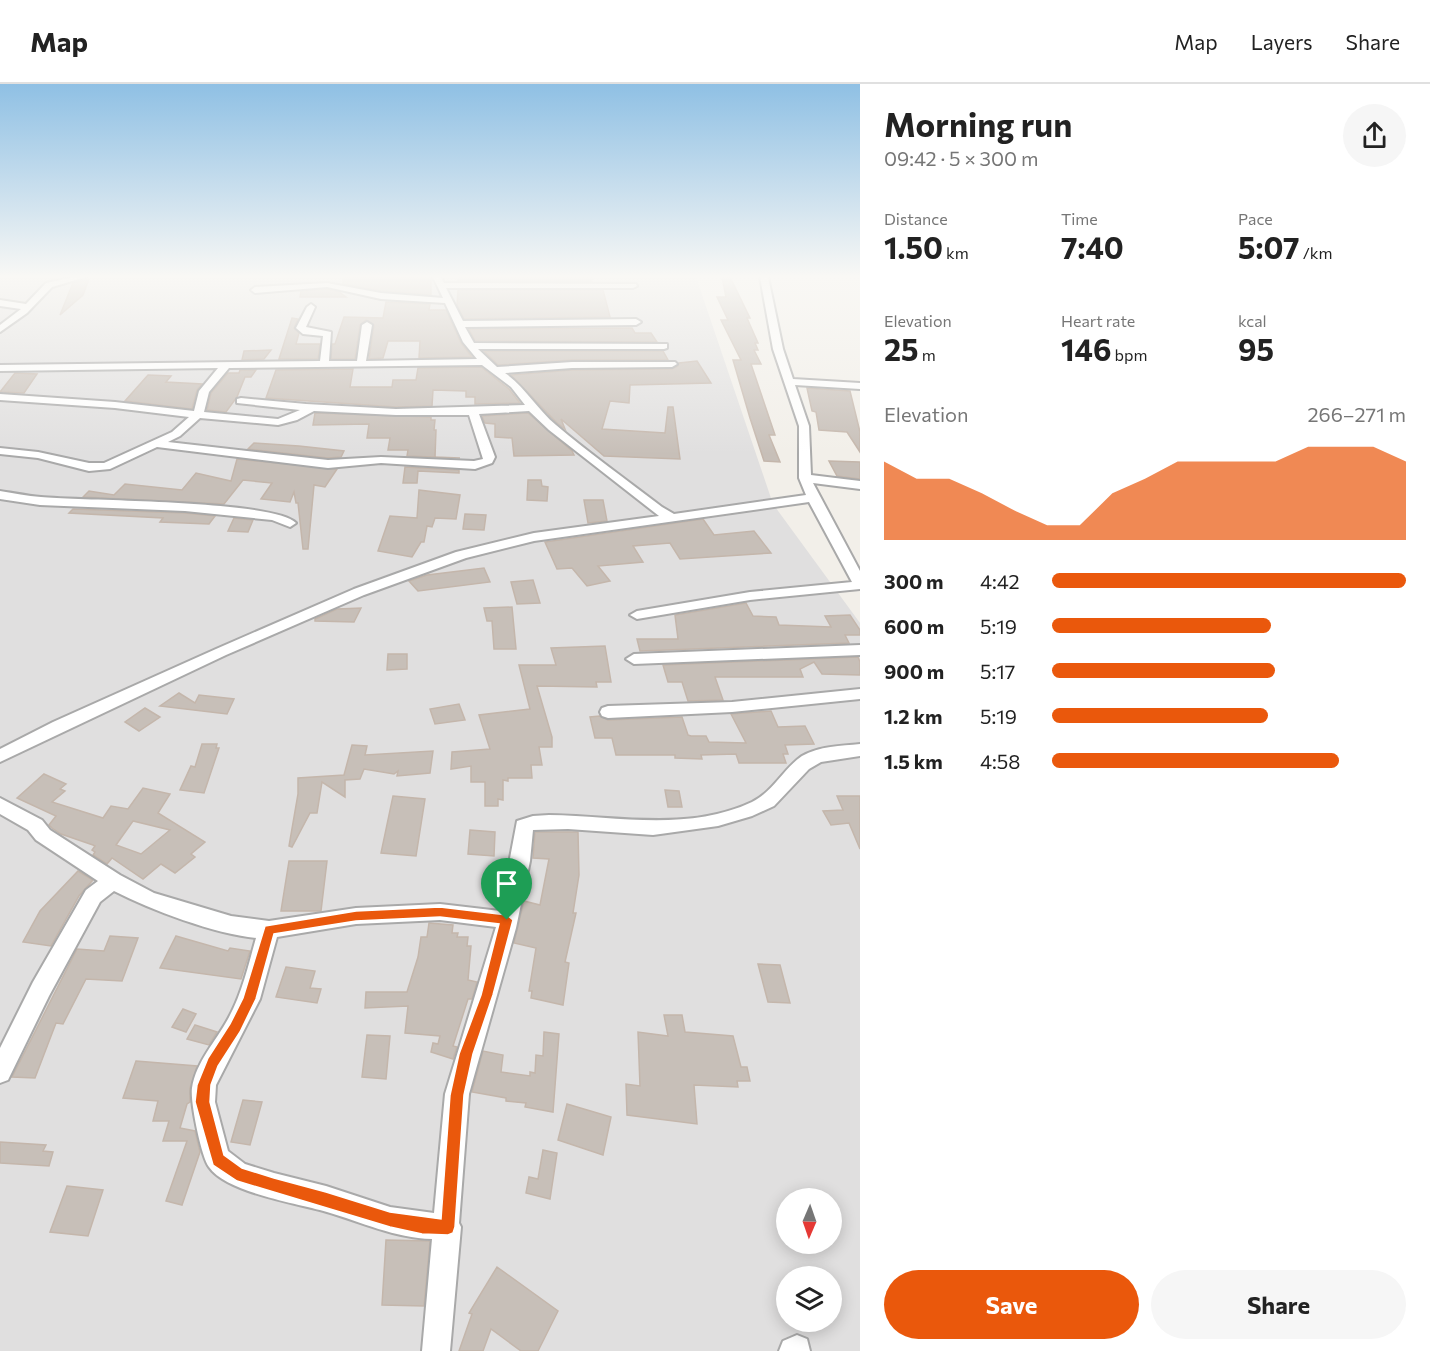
<!DOCTYPE html>
<meta charset="utf-8">
<style>
body{margin:0;font-family:Commissioner,sans-serif;background:#f6f6f6;color:#222;height:100vh;display:flex;flex-direction:column;font-size:22px;white-space:nowrap}
*{box-sizing:border-box;margin:0}
p{font-size:20px;color:#767676}
.icon{flex:none;width:33px;height:33px;fill:none;stroke:currentColor;stroke-width:2;stroke-linecap:round;stroke-linejoin:round}
.map{position:relative;flex:1;overflow:hidden}
.sheet{display:flex;flex-direction:column;background:#fff;width:570px}
.sheet>*{flex:none}
.needle{width:39px;rotate:182deg}
.buttons{position:absolute;left:776px;top:1104px;display:grid;gap:12px}
.buttons a{display:grid;place-items:center;width:66px;height:66px;border-radius:50%;background:#fff;box-shadow:0 3px 15px #0003;font-size:30px}
.pin{position:absolute;display:grid;place-items:center;width:51px;height:51px;color:#fff;margin:-62px -26px;border-radius:50% 50% 50% 0;rotate:-45deg;box-shadow:0 0 6px #0007}
.pin .icon{rotate:45deg}
.round{display:grid;place-items:center;flex:none;width:63px;height:63px;border-radius:32px;background:#f6f6f6}
.overview{display:flex;align-items:center;justify-content:space-between;height:102px;padding:0 24px}
h1{font-size:33px;font-weight:700;line-height:45px}
.figures{display:grid;grid-template-columns:repeat(3,1fr);gap:9px;height:102px;padding:6px 24px}
.figures div{display:grid;align-content:center}
.figures b{font-size:30px;font-weight:700}
.figures small{font-size:16px;font-weight:400}
.figures p{font-size:16px}
.chart{height:168px;padding:12px 24px}
.chart p{display:flex;justify-content:space-between}
.chart svg{width:100%;height:108px;margin-top:6px;fill:#ea580c;opacity:.7}
.primary-button{display:flex;gap:12px;margin-top:auto;padding:12px 24px}
.primary-button a{flex:1;height:69px;border-radius:36px;background:#ea580c;color:#fff;font-size:24px;font-weight:700;line-height:69px;text-align:center}
.primary-button a+a{background:#f6f6f6;color:#222}
ul{padding:0 24px;list-style:none;font-size:20px}
li{display:grid;grid-template-columns:96px 72px 1fr;align-items:center;height:45px}
li i{height:15px;border-radius:8px;background:#ea580c}
header{display:flex;align-items:center;gap:36px;box-sizing:border-box;height:84px;padding:0 30px;background:#fff;border-bottom:2px solid #e0e0e0}
header strong{font-size:28px}
nav{display:flex;gap:33px;margin-inline-start:auto;font-size:21px}
main{display:flex;flex:1;min-height:0}
.map>svg:first-child{display:block}
.residential{fill:#e0dfdf;fill-rule:evenodd}
.building{fill:#c7bfb8;stroke:#c4b6ab;stroke-width:1.5;fill-rule:evenodd}
.lines{fill:none;stroke-linecap:round;stroke-linejoin:round}
.minor-casing{stroke:#a9a9a9;stroke-width:4}
.minor{fill:#fff;fill-rule:evenodd}
.route{fill:#ea580c;stroke:#fff;stroke-width:1.5;fill-rule:evenodd}
</style>
<header>
<strong>Map</strong>
<nav><a>Map</a><a>Layers</a><a>Share</a></nav>
</header>
<main>
<div class="map">
<svg width="860" height="1267" viewBox="0 0 860 1267">
<rect width="100%" height="100%" fill="#f2efe9"/>
<path class="residential" d="M0,193H696L773,420L860,539V1267H0ZM786,1114H831V1160H786ZM786,1192H831V1238H786Z"/>
<g class="building">
<polygon points="343,193 431,194 431,211 381,207 343,200"/>
<polygon points="459,193 591,193 592,198 458,197"/>
<polygon points="722,193 730,193 750,234 747,234 758,259 755,259 758,266 754,266 761,280 751,280 775,351 769,351 780,378 764,377 750,334 733,276 741,276 721,236 728,236 717,213 726,213"/>
<polygon points="89,195 83,211 60,231 73,199"/>
<polygon points="327,205 339,208 346,213 300,213 301,207"/>
<polygon points="458,206 603,206 610,233 464,235 457,221"/>
<polygon points="386,218 430,220 429,226 446,226 461,259 472,273 419,274 420,257 388,257 383,274 369,275 374,241 366,236 360,241 355,275 331,275 332,260 335,260 344,233 383,234"/>
<polygon points="292,234 298,235 294,244 299,249 296,260 320,260 318,275 279,275"/>
<polygon points="632,244 635,249 651,249 657,258 475,257 469,245"/>
<polygon points="271,266 264,275 242,276 244,267"/>
<polygon points="484,267 663,267 668,276 572,276 498,281"/>
<polygon points="697,277 711,299 630,301 629,319 610,317 602,345 665,349 668,323 673,323 680,375 604,372 561,335 565,345 557,339 511,291 572,286 672,285 678,282 679,279"/>
<polygon points="481,283 509,305 520,319 475,320 475,313 466,313 466,307 433,306 432,322 396,323 266,314 276,286 353,285 350,303 392,303 393,296 416,296 418,284"/>
<polygon points="240,286 256,286 251,293 245,293 237,313 226,328 207,326 211,309 228,289 239,289"/>
<polygon points="15,289 37,290 24,309 0,308"/>
<polygon points="148,291 171,292 166,298 202,300 197,306 192,325 125,317"/>
<polygon points="807,304 850,307 860,348 860,368 847,348 819,346 816,328 812,327"/>
<polygon points="315,329 431,333 431,336 435,336 434,346 436,346 435,373 460,374 407,372 408,366 388,366 390,354 367,354 369,340 313,341"/>
<polygon points="528,329 572,367 574,371 514,372 512,354 495,353 495,340 485,339 482,332"/>
<polygon points="254,359 299,362 344,367 341,373 328,374 248,365"/>
<polygon points="237,375 337,385 325,403 314,401 308,465 303,465 298,419 296,419 294,408 290,418 261,415 272,399 243,396 224,420 83,413 89,407 114,411 125,400 182,406 196,389 231,397"/>
<polygon points="829,377 860,378 860,395 837,392"/>
<polygon points="405,383 459,386 459,389 418,387 417,399 403,399"/>
<polygon points="528,396 541,396 542,402 548,403 547,417 527,416"/>
<polygon points="419,406 460,411 456,435 435,434 432,443 427,442 424,458 421,458 412,473 378,467 390,432 417,434"/>
<polygon points="584,416 603,416 607,437 588,439"/>
<polygon points="73,425 185,429 215,432 209,440 160,438 163,434 69,429"/>
<polygon points="465,430 486,431 484,446 463,445"/>
<polygon points="234,434 253,436 248,448 228,447"/>
<polygon points="703,435 714,451 754,447 771,469 680,475 670,459 633,462 643,478 598,482 610,497 587,502 572,484 557,485 545,458"/>
<polygon points="484,484 490,498 418,507 409,497 427,491"/>
<polygon points="533,496 540,519 517,520 511,498"/>
<polygon points="746,519 753,532 776,533 779,541 831,543 825,532 850,531 860,546 860,551 845,551 849,559 640,567 637,555 678,555 675,531"/>
<polygon points="512,523 516,565 494,565 492,537 487,537 484,524"/>
<polygon points="361,524 354,538 315,537 315,535 337,525"/>
<polygon points="605,562 611,598 596,598 597,603 537,602 552,653 552,663 539,663 542,681 531,681 532,694 508,694 508,697 503,696 503,716 498,715 498,722 485,722 485,698 471,698 471,682 451,685 452,668 490,665 479,631 530,625 519,581 556,581 551,564"/>
<polygon points="388,570 407,570 407,585 387,586"/>
<polygon points="858,573 860,578 860,591 822,590 814,578 800,585 803,593 715,593 723,616 688,617 682,598 668,598 663,581"/>
<polygon points="179,609 195,619 199,611 234,615 227,630 160,622"/>
<polygon points="459,620 465,636 435,640 430,625"/>
<polygon points="145,624 160,633 139,647 125,638"/>
<polygon points="771,627 778,643 805,642 814,660 785,661 788,670 783,670 786,679 739,679 736,670 701,671 702,675 675,674 675,671 616,671 612,654 595,654 590,633 600,632 608,636 682,633 688,651 691,652 706,652 709,658 746,659 731,630"/>
<polygon points="202,660 217,660 216,664 219,664 204,709 180,706 191,682 195,683"/>
<polygon points="352,661 367,662 365,671 433,667 430,689 397,692 398,687 394,690 364,685 360,695 345,696 345,713 322,698 317,729 310,729 292,763 289,762 298,710 298,694 344,691"/>
<path d="M44,690L66,700L60,705L65,707L52,718L103,734L111,722L128,725L143,704L170,710L158,729L205,758L191,770L195,773L175,789L161,780L143,795L112,774L107,780L93,771L95,768L92,766L95,762L93,761L61,750L52,744L49,741L56,732L17,714ZM133,737L170,746L141,770L116,761Z"/>
<polygon points="665,706 679,707 682,723 668,723"/>
<polygon points="393,712 425,715 416,772 381,769"/>
<polygon points="837,712 860,712 860,765 849,739 831,741 823,727 843,726"/>
<polygon points="470,746 495,748 494,772 468,770"/>
<polygon points="535,748 578,748 579,791 573,829 576,829 565,878 569,879 563,921 531,914 532,907 529,907 536,864 514,859 524,817 540,821 549,775 533,774"/>
<polygon points="289,777 327,777 321,827 281,827"/>
<polygon points="78,787 93,796 79,812 51,862 23,858 40,827"/>
<polygon points="429,839 453,841 452,849 458,849 457,853 468,853 467,862 471,862 468,896 477,898 472,915 468,915 453,962 457,963 453,975 431,968 433,959 438,960 440,952 405,949 408,922 365,924 366,908 407,908 418,873 421,853 427,853"/>
<polygon points="110,852 138,854 122,897 86,895 63,940 56,939 35,994 12,993 77,865 104,867"/>
<polygon points="176,852 228,867 230,864 250,867 241,895 160,884"/>
<polygon points="758,880 780,881 790,919 768,918"/>
<polygon points="286,883 315,887 310,904 321,905 317,919 276,913"/>
<polygon points="183,925 196,930 186,948 172,943"/>
<polygon points="664,931 682,931 685,948 733,952 741,983 747,983 750,997 737,997 738,1003 694,1001 697,1040 627,1031 626,1000 640,1002 638,948 668,952"/>
<polygon points="195,941 217,948 209,961 187,955"/>
<polygon points="544,948 559,950 553,1028 525,1023 526,1019 506,1017 506,1014 472,1008 483,967 503,971 501,988 530,992 530,988 535,989 536,971 543,972"/>
<polygon points="367,951 390,952 386,995 362,993"/>
<polygon points="136,977 197,982 190,1004 190,1018 187,1020 180,1044 195,1047 200,1068 182,1121 166,1117 187,1057 163,1057 169,1037 153,1037 158,1017 123,1014"/>
<polygon points="243,1016 262,1018 250,1061 231,1058"/>
<polygon points="567,1020 611,1033 603,1071 558,1056"/>
<polygon points="0,1058 46,1061 43,1067 53,1068 49,1082 0,1079"/>
<polygon points="543,1066 557,1069 550,1115 526,1109 529,1093 538,1095"/>
<polygon points="67,1102 103,1106 88,1152 50,1148"/>
<polygon points="386,1156 430,1157 424,1222 382,1221"/>
<polygon points="497,1183 558,1227 538,1267 521,1267 491,1245 483,1267 459,1267 472,1230 469,1229"/>
</g>
<g class="lines">
<g class="minor-casing">
<g id="minor">
<polygon points="74,193 86,193 52,203 27,229 0,248 0,241 21,225 0,222 0,216 26,220 46,199"/>
<path d="M433,193H441L444,199L636,200L637,202L633,204H446L463,237L636,235L641,238L636,241L465,243L474,259L667,260V264L664,265H478L497,283L572,278H675L677,280L672,283L572,284L505,289C525,303 537,325 556,341C590,370 627,396 662,423L674,430L806,411L799,394V342L773,265L760,193H768L783,265L793,295L860,299V305L795,301L809,342L811,391L860,397V405L813,399L860,487V505L750,516L637,535L630,531L637,527L750,508L852,498L809,418L534,457L466,474L364,511L226,571L0,678V665L53,638L216,565L354,505L456,468L534,449L659,432L549,346L529,327L479,330L495,373L492,379L475,385L381,379L328,384L157,363L110,385L89,387L38,374L0,370V364L38,368L89,379H104L172,348L189,333L115,324L0,316V310L115,318L194,327L199,307L218,284L0,287V281L320,277L323,252L303,250L296,244L307,223L311,220L315,223L306,243L331,248L329,277H357L362,241L367,238L372,241L366,277L477,275L463,258L445,219L381,215L327,203L255,209L251,206L255,203L327,199L381,209L443,214ZM482,281L511,303L525,321L396,325L306,320L241,314L237,315V319L300,326L278,335L204,328L209,308L229,284ZM314,327L396,331H469L483,375L474,377L381,373L328,376L168,358L180,352L200,334L278,341L297,336Z"/>
<path d="M0,407C14,409 27,412 41,413C83,417 274,416 296,439L290,443L272,436L185,427L40,421L0,415Z"/>
<polygon points="860,561 860,571 634,580 626,575 634,570"/>
<polygon points="860,605 860,615 732,628 608,634 602,632 600,628 602,624 608,622 732,618"/>
<path d="M860,660V672L821,678L809,685L774,722L752,732L718,742L653,751L568,745L533,746L530,777L516,844L469,1010L459,1139L461,1143L450,1267H422L432,1155C395,1154 361,1138 327,1128C297,1119 227,1109 209,1083C201,1072 190,1017 192,1004C196,978 216,957 228,935C242,910 248,882 256,854C215,850 151,826 114,807L100,818L49,912L8,996L0,999V964L33,898L86,806L98,797L36,756L28,746L0,730V714L42,736L50,746L120,791L154,809L231,832L269,837L356,824L440,820L500,827L517,737L533,732L549,731C616,732 688,748 752,718C774,707 783,685 802,672C819,662 841,662 860,660ZM440,836L496,843L445,1010L434,1129L390,1123L326,1102L274,1089L245,1080L228,1067L215,1018L216,1001L260,915L277,853L356,840Z"/>
<polygon points="797,1251 807,1255 810,1267 779,1267 783,1257"/>
</g>
</g>
<use href="#minor" class="minor"/>
</g>
<linearGradient id="sky" x2="0" y2="1"><stop stop-color="#8fc0e4"/><stop offset="0.52" stop-color="#f9f8f5"/><stop offset="1" stop-color="#f9f8f5" stop-opacity="0"/></linearGradient>
<rect width="860" height="370" fill="url(#sky)"/>
<path class="route" d="M440,823L507,831L513,836L493,911L473,970L464,1011L455,1143L453,1149L448,1151L422,1150L390,1143L237,1097L213,1081L195,1018L197,1001L208,974L230,940L243,914L265,842L356,827ZM440,833L499,840L481,911L459,970L450,1011L441,1135L390,1128L326,1108L274,1094L242,1084L224,1071L210,1018L211,1001L218,982L240,948L256,915L274,850L356,837Z"/>
</svg>
<div class="buttons">
<a><svg class="needle" viewBox="-14 -14 28 28"><path d="M0-13l5 13h-10z" fill="#e53935"/><path d="M0 13l5-13h-10z" fill="#767676"/></svg></a>
<a><svg class="icon" aria-label="layers" viewBox="0 0 24 24"><path d="M12 4l9 5-9 5-9-5zM3 14l9 5 9-5"/></svg></a>
</div>
<div class="pin" style="left:507px;top:836px;background:#1e9e55"><svg class="icon" aria-label="arrive" viewBox="0 0 24 24"><path d="M6 21V4h12l-3 4 3 4H6"/></svg></div>
</div>
<section class="sheet">
<div class="overview"><div><h1>Morning run</h1><p>09:42 · 5 × 300 m</p></div><a class="round"><svg class="icon" aria-label="share" viewBox="0 0 24 24"><path d="M12 15V3M7 8l5-5 5 5M5 13v7h14v-7"/></svg></a></div>
<div class="figures">
<div><p>Distance</p><b>1.50<small> km</small></b></div>
<div><p>Time</p><b>7:40</b></div>
<div><p>Pace</p><b>5:07<small> /km</small></b></div>
</div>
<div class="figures">
<div><p>Elevation</p><b>25<small> m</small></b></div>
<div><p>Heart rate</p><b>146<small> bpm</small></b></div>
<div><p>kcal</p><b>95</b></div>
</div>
<div class="chart"><p><span>Elevation</span>266–271 m</p>
<svg viewBox="0 0 160 44" preserveAspectRatio="none"><path d="M0 44V12L10 19L20 19L30 25L40 32L50 38L60 38L70 25L80 19L90 12L100 12L110 12L120 12L130 6L140 6L150 6L160 12V44z"/></svg>
</div>
<ul>
<li><b>300 m</b>4:42<i style="width:100%"></i></li>
<li><b>600 m</b>5:19<i style="width:62%"></i></li>
<li><b>900 m</b>5:17<i style="width:63%"></i></li>
<li><b>1.2 km</b>5:19<i style="width:61%"></i></li>
<li><b>1.5 km</b>4:58<i style="width:81%"></i></li>
</ul>
<div class="primary-button"><a>Save</a><a>Share</a></div>
</section>
</main>
